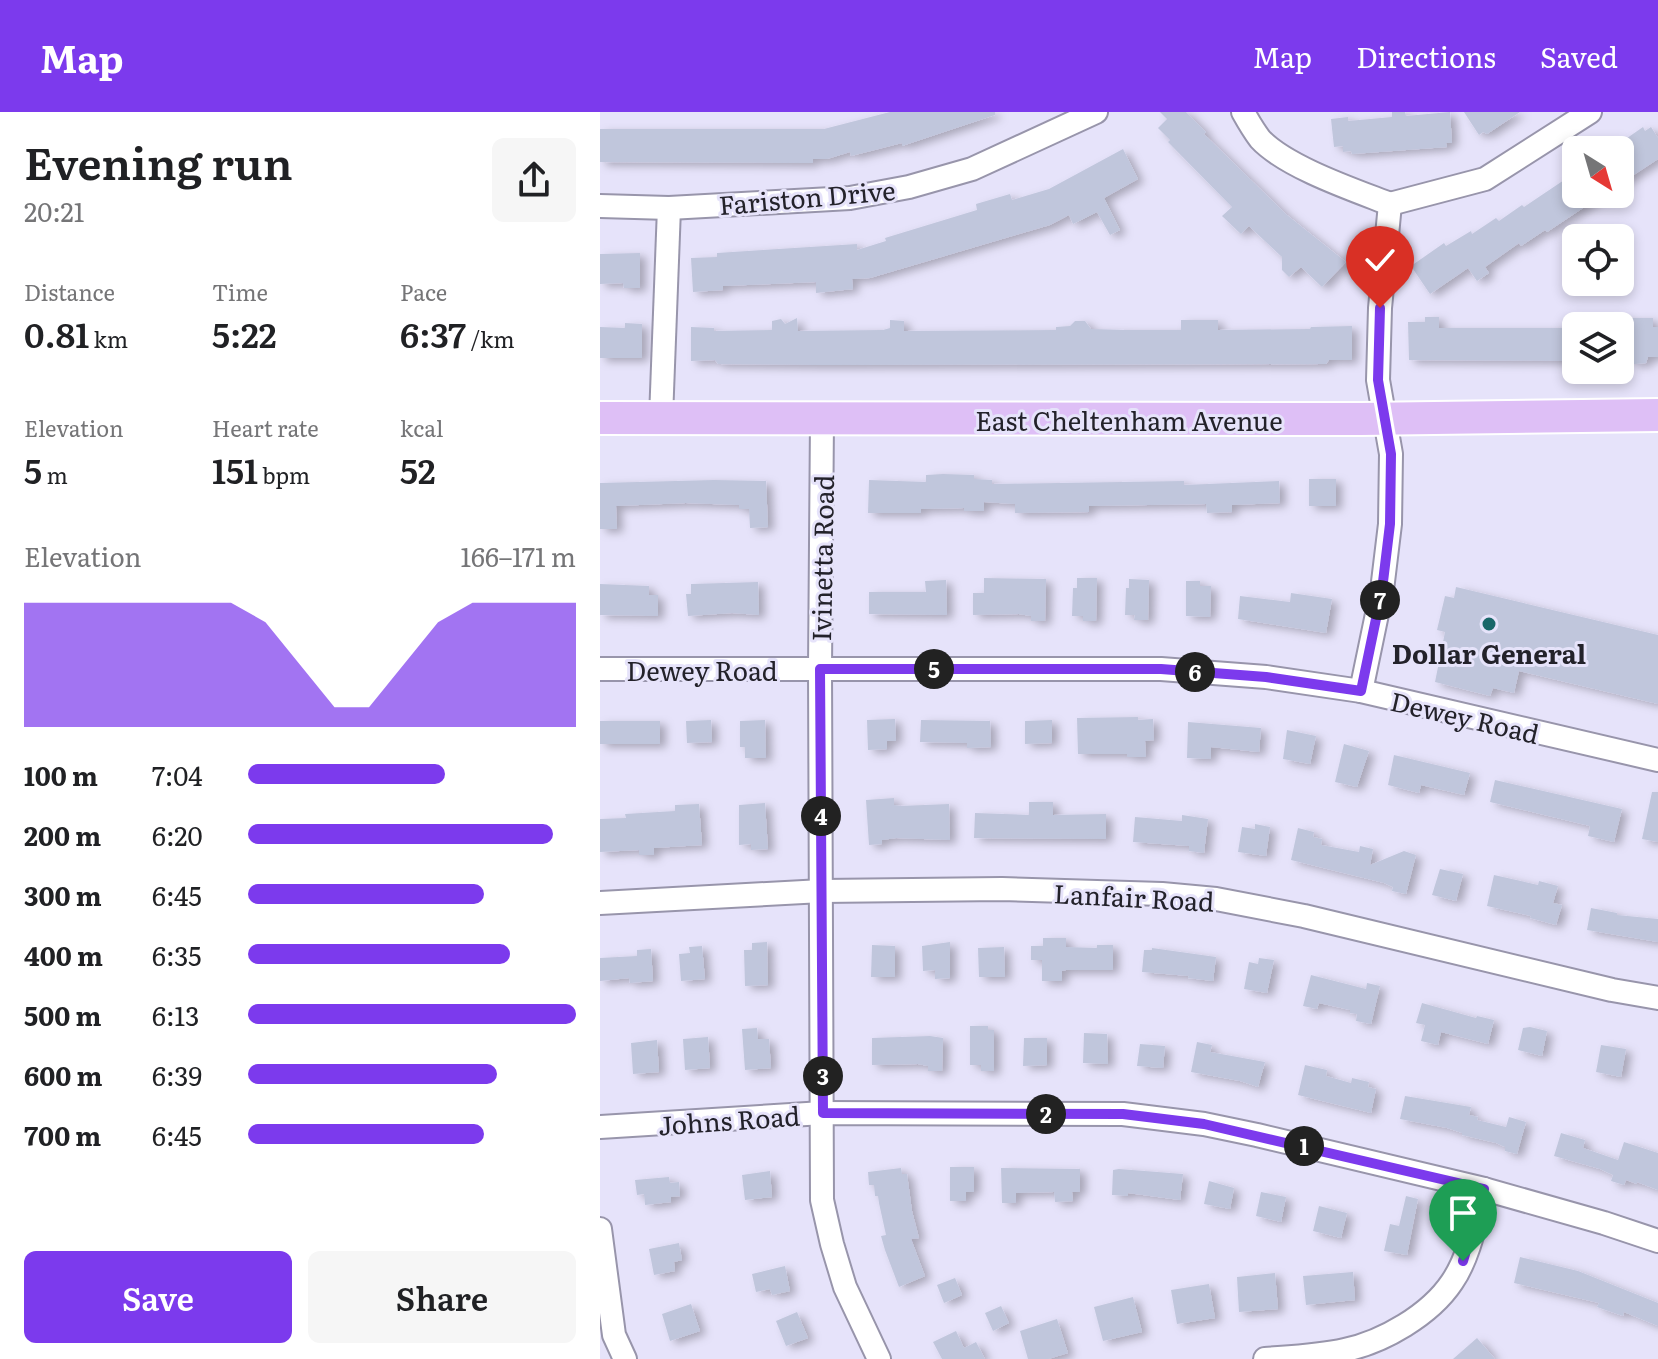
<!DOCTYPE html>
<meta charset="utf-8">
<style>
body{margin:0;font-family:Literata,serif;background:#f6f6f6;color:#202124;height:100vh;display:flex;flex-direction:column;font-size:30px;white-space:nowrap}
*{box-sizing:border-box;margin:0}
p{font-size:26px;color:#757577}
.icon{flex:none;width:44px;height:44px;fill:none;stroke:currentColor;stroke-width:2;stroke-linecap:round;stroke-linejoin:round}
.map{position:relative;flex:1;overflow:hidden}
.side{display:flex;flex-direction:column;background:#fff;width:600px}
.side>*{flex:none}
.needle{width:52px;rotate:143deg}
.controls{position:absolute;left:962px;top:24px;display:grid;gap:16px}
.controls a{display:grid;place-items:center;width:72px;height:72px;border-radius:12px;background:#fff;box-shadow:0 4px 12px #0003;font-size:40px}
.pin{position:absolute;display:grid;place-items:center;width:68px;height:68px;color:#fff;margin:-82px -34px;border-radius:50% 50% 50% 0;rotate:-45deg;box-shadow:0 0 8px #0007}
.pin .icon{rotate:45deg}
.km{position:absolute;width:40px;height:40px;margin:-20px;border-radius:50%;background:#222;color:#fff;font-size:22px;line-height:40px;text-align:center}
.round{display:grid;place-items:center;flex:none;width:84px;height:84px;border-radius:12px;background:#f6f6f6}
.headline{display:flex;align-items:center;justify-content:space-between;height:136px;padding:0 24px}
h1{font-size:44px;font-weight:600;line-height:60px}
.metrics{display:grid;grid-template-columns:repeat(3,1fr);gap:12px;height:136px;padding:8px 24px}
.metrics div{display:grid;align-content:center}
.metrics b{font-size:34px;font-weight:600}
.metrics small{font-size:22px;font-weight:400}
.metrics p{font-size:22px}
.chart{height:224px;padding:16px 24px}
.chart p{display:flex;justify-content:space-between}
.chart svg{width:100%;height:144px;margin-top:8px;fill:#7c3aed;opacity:.7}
.primary-button{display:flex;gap:16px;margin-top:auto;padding:16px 24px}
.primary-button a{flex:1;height:92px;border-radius:12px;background:#7c3aed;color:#fff;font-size:32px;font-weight:600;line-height:92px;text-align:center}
.primary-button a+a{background:#f6f6f6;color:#202124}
ul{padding:0 24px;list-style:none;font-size:26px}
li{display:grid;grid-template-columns:128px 96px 1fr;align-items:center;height:60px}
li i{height:20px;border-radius:10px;background:#7c3aed}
header{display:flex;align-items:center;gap:48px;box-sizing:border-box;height:112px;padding:0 40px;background:#7c3aed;color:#fff}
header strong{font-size:38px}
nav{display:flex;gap:44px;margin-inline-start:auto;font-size:28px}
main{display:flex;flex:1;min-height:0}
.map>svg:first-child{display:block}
.building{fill:#c0c6dc;filter:url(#shadow)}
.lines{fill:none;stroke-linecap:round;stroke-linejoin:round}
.minor-casing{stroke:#9895ab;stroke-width:26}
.highway-casing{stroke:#fff;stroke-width:36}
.minor{stroke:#fff;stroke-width:22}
.highway{stroke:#debff6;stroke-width:32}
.route-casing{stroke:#fff;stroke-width:16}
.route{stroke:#7c3aed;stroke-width:10}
.poi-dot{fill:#196769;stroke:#e6e3fa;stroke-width:3}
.labels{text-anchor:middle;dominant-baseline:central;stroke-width:6;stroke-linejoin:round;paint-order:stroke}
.street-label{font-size:26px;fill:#23222a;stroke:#e6e3fa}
.poi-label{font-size:26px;font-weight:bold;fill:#23222a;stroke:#e6e3fa}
</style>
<header>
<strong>Map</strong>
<nav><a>Map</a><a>Directions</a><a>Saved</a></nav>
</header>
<main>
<section class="side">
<div class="headline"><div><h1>Evening run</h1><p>20:21</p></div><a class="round"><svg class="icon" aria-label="share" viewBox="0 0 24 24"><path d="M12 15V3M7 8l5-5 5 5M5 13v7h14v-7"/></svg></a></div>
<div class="metrics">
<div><p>Distance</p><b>0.81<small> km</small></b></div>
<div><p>Time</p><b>5:22</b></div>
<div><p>Pace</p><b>6:37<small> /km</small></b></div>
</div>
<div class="metrics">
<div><p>Elevation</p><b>5<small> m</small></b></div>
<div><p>Heart rate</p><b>151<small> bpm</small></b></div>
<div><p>kcal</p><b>52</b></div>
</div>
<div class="chart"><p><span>Elevation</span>166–171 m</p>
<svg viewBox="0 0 160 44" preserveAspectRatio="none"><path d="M0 44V6L10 6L20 6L30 6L40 6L50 6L60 6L70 12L80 25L90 38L100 38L110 25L120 12L130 6L140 6L150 6L160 6V44z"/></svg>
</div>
<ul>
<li><b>100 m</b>7:04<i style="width:60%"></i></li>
<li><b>200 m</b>6:20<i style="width:93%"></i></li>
<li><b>300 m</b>6:45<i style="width:72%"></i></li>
<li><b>400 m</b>6:35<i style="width:80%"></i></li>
<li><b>500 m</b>6:13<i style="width:100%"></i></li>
<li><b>600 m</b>6:39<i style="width:76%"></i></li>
<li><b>700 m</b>6:45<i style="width:72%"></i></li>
</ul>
<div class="primary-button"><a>Save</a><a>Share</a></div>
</section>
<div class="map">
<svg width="1058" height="1247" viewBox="0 0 1058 1247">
<defs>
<filter id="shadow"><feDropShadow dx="6" dy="3.5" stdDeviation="4" flood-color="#0004"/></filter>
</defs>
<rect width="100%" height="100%" fill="#e6e3fa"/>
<g class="building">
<polygon points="290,0 395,0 395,3 302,34 302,31 251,44 250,40 227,47 213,47 213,51 0,50 0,17 224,17"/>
<polygon points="560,0 586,0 606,20 604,22 687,103 746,150 722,175 701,155 689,165 682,158 682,145 649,114 641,122 622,104 632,95 568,30 570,28 558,16 567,7"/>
<polygon points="792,0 805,0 806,4 850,0 852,31 846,31 847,35 752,42 751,39 743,40 743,34 734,35 731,7 748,5 748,9 792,5"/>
<polygon points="864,0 920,0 887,22 883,20 879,23"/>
<polygon points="1043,15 1045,19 1051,15 1058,26 1058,47 1020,72 1020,31"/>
<polygon points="523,37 538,67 504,86 520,118 510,123 497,100 473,112 469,103 450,113 270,166 252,167 253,177 216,181 216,170 123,174 123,178 93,180 91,146 117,145 117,141 257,132 257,138 286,129 285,126 377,98 376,92 410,82 412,88 449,77"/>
<polygon points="976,60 976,82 1004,82 947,120 945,118 921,134 919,131 885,155 889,161 877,169 868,156 830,182 811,154 844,131 846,134 871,119 872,122 896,106 899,109 922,93 924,95"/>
<polygon points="40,141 40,176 24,176 23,171 0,172 0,142"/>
<polygon points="825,205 839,205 839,216 976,216 976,249 809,248 808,210 825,210"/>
<polygon points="197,206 198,219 283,218 290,216 290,208 304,209 304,219 456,218 456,215 470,214 475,209 485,209 491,217 525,218 581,218 581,208 618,208 618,218 710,217 711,215 752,214 752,248 729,248 726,252 221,253 118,252 115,248 91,249 91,215 114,216 114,219 172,218 172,209 181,207 185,212"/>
<polygon points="1020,206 1053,206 1053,215 1058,215 1058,245 1048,245 1046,251 1034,252 1031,246 1020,246"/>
<polygon points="25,211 42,212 42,246 0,246 0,215 25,216"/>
<polygon points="343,362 374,363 374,367 392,368 392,372 584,369 584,373 679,369 680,391 632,393 632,400 607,401 606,392 489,394 489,400 415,401 415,392 384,390 384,399 364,399 364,396 321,397 321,401 268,401 269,368 326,370 326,363"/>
<rect x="709" y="367" width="27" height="27"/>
<polygon points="114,368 166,369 168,415 150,416 149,397 139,397 139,393 86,391 16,394 17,417 0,417 0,371"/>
<polygon points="384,466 446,467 445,509 431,509 431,504 419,502 373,503 373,481 384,481"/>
<polygon points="477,466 497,466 496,509 483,509 483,504 472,504 473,476 477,476"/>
<polygon points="529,467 549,468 548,508 534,508 535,503 525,503 526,476 529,476"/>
<polygon points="346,468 347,503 269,502 269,480 326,480 325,469"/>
<polygon points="586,469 600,469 600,474 611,474 610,505 586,504"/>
<polygon points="158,470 159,503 132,501 88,504 86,482 91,482 91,472"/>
<polygon points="0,472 49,474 49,483 58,483 58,504 0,503"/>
<polygon points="856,475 1058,523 1058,592 919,559 914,581 893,576 890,584 835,570 845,520 837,518 845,484 854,486"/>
<polygon points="691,481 732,487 726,521 638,507 640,484 690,490"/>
<polygon points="538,605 538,608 553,607 554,628 545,629 546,645 527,645 527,642 478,642 477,606"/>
<polygon points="295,607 296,629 287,629 287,637 268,638 267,608"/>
<polygon points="111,608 112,630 87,631 86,609"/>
<polygon points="165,608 166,646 145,646 145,635 140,635 140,609"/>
<polygon points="321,608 390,609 391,635 367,636 367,631 320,630"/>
<polygon points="452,608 452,631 425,632 425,609"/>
<rect x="0" y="609" width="60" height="23"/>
<polygon points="588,610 661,616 659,640 611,635 611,647 587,646"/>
<polygon points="687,618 716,624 710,652 683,647"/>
<polygon points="744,632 769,639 757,675 735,670"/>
<polygon points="794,643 870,661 864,683 821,673 819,681 788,673"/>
<polygon points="895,668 1022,697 1014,730 988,724 990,714 890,690"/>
<polygon points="1052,680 1058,680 1058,730 1042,727"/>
<polygon points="294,686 294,693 300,694 349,692 350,728 296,726 282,728 282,732 269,733 266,688"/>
<polygon points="429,690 453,690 453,703 506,702 506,727 374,726 375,701 429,703"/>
<polygon points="165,691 168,737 151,738 151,732 139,733 139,693"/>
<polygon points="99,692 102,733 54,736 54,743 39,743 39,738 0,740 0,707 26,706 25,702 75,699 75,693"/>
<polygon points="582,703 608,707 604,741 589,739 589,734 533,730 535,705 582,709"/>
<polygon points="655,712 670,715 666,744 638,740 642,715 655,717"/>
<polygon points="698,716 714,720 713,725 722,727 721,733 759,740 760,734 773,737 770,753 804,739 816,743 806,782 792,779 793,775 784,771 691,748"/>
<polygon points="840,757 863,762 856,789 832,783"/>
<polygon points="894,763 938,773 939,769 958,774 953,791 962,793 956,813 930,806 931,804 887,794"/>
<polygon points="991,796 1017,801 1017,803 1058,807 1058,830 987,818"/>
<polygon points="443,826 466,826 466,835 497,836 497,833 513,833 513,858 466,858 462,859 462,869 442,869 442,848 431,848 431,834 443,834"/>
<polygon points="167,830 168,873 145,874 144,838 152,838 152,831"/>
<polygon points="350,830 350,866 335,867 335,858 323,859 322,834"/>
<polygon points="272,833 295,834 295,865 271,865"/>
<polygon points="102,834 105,867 81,869 79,842 90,841 89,835"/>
<polygon points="404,835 405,865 379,865 378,836"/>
<polygon points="552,836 616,845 613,869 588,866 589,864 542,860 544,838 552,838"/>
<polygon points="51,837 53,869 30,871 29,866 0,869 0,846 37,844 37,838"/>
<polygon points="659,846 674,848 667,881 644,877 649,850 658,852"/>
<polygon points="711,863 766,877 767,871 780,874 771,912 756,909 757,902 750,901 750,898 719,891 717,897 703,894"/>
<polygon points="822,891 876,906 877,904 894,908 888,932 841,920 838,933 821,929 825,913 816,911"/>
<polygon points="370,914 388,914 388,918 394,918 394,959 381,959 381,953 370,953"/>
<polygon points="930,915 947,919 942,944 918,938 923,916"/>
<polygon points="157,916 158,927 169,927 171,956 145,958 142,917"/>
<polygon points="484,921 507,922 508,952 483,951"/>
<polygon points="330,924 343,926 342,959 328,959 328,954 318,952 272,953 272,926"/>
<polygon points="108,925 110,956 85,958 83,927"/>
<polygon points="424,926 447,926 447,953 423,954"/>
<polygon points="57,928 59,960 33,962 31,931"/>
<polygon points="597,930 612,933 610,940 665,950 658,975 640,969 591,960"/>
<polygon points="540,932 565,934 563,956 537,954"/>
<polygon points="1001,933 1026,937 1021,965 996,960"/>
<polygon points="705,953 727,958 726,964 751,971 752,966 769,970 768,975 776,977 771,1001 698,983"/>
<polygon points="805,984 871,995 869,1003 878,1005 877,1008 906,1015 909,1005 926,1010 917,1042 905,1039 905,1035 896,1031 862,1023 862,1021 847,1016 800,1007"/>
<polygon points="961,1021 985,1028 983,1036 1018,1048 1024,1030 1058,1041 1058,1078 1037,1070 1037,1072 1026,1068 1024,1073 1011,1069 1013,1063 1000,1057 954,1044"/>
<polygon points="350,1055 374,1055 374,1080 366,1080 366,1089 350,1089"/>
<polygon points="301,1056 302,1062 307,1062 312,1099 319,1126 311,1127 325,1164 299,1175 285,1138 281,1124 286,1123 279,1091 278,1084 275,1084 274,1073 269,1073 268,1060"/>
<polygon points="401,1056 480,1057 480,1080 472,1080 473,1089 455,1090 454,1080 416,1081 416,1091 402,1091"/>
<polygon points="519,1057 583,1062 580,1088 528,1081 528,1084 512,1083 513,1058"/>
<polygon points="170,1059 172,1085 145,1088 142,1063"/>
<polygon points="69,1065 70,1071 79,1070 80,1084 71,1085 71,1090 45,1093 44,1082 37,1083 35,1068"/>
<polygon points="609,1069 634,1076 630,1097 604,1092"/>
<polygon points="661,1080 686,1085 681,1110 656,1104"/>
<polygon points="806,1084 818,1087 807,1143 784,1139 790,1112 799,1114"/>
<polygon points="719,1094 747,1101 741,1126 713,1119"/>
<polygon points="79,1131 82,1148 74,1150 75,1159 54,1163 49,1137"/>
<polygon points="920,1145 978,1159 1058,1191 1058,1214 1024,1200 1023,1204 997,1195 999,1191 914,1171"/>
<polygon points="185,1154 190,1179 172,1183 170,1177 156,1180 152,1162"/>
<polygon points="753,1160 755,1188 706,1193 703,1164"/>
<polygon points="675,1161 678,1197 639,1200 637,1165"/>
<polygon points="355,1166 362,1183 344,1191 337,1173"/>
<polygon points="609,1172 615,1206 577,1212 571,1178"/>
<polygon points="533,1185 542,1220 503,1229 494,1195"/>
<polygon points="91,1192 100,1219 70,1229 62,1202"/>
<polygon points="401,1194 409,1211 393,1219 385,1201"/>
<polygon points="197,1200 208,1226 186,1234 176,1209"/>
<polygon points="457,1207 468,1241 448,1247 428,1247 420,1219"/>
<polygon points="356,1219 364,1236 376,1230 385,1247 342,1247 333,1230"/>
<polygon points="877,1226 895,1247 853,1247"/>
</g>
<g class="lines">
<g class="minor-casing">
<g id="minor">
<path d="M643,0C648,9 654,19 660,27C686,55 754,78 790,92"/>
<polyline points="790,92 885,67 990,0"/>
<polyline points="0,94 69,96 250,86 309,75 372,57 496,0"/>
<polyline points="61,306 69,96"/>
<polyline points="222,307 220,557 222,1088 232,1132 245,1175 279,1247"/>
<polyline points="0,557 561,557 666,565 761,579 1058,648"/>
<polyline points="761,579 782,478 790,412 791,342 778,268 780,196 790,92"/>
<polyline points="0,791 222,779 402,777 562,782 616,787 704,804 1012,878 1058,886"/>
<polyline points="0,1015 223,1001 523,1002 604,1012 657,1023 884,1077 1004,1111 1058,1129"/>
<polyline points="0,1117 14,1223 25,1247"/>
<path d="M665,1247C692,1245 719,1244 745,1238C783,1230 830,1203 852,1170C870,1144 876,1107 884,1077"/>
</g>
</g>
<g class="highway-casing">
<polyline id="highway" points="0,306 761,307 1058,303"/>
</g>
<use href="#minor" class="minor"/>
<use href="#highway" class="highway"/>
</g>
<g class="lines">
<g class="route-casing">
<polyline id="route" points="780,196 778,268 791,342 790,412 782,478 761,579 666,565 561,557 220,557 223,1001 523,1002 604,1012 884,1077 863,1149"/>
</g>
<use href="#route" class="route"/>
</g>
<circle class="poi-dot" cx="889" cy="512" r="8"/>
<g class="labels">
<g class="street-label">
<text transform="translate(207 84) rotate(-5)">Fariston Drive</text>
<text x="529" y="307">East Cheltenham Avenue</text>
<text transform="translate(221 446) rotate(-89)">Ivinetta Road</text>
<text x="102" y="557">Dewey Road</text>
<text transform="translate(865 604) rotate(13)">Dewey Road</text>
<text transform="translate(534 784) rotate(3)">Lanfair Road</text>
<text transform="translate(129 1007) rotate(-4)">Johns Road</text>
</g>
<g class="poi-label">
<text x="889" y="540">Dollar General</text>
</g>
</g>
</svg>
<div class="controls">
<a><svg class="needle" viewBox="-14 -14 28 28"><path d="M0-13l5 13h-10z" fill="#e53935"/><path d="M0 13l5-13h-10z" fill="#757577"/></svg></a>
<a><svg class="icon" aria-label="locate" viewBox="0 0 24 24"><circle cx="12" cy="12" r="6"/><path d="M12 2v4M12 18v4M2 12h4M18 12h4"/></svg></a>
<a><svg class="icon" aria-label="layers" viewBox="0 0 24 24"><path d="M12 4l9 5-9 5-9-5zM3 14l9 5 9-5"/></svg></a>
</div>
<div class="pin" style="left:863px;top:1149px;background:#1e9e55"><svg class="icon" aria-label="arrive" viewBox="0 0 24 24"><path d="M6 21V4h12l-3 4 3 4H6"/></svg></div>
<div class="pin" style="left:780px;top:196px;background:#d93025"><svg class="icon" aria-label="check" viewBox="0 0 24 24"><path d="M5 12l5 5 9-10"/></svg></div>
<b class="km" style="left:704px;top:1034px">1</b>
<b class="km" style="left:446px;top:1002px">2</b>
<b class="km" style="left:223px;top:964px">3</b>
<b class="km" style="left:221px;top:704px">4</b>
<b class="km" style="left:334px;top:557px">5</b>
<b class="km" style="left:595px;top:560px">6</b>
<b class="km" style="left:780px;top:488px">7</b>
</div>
</main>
